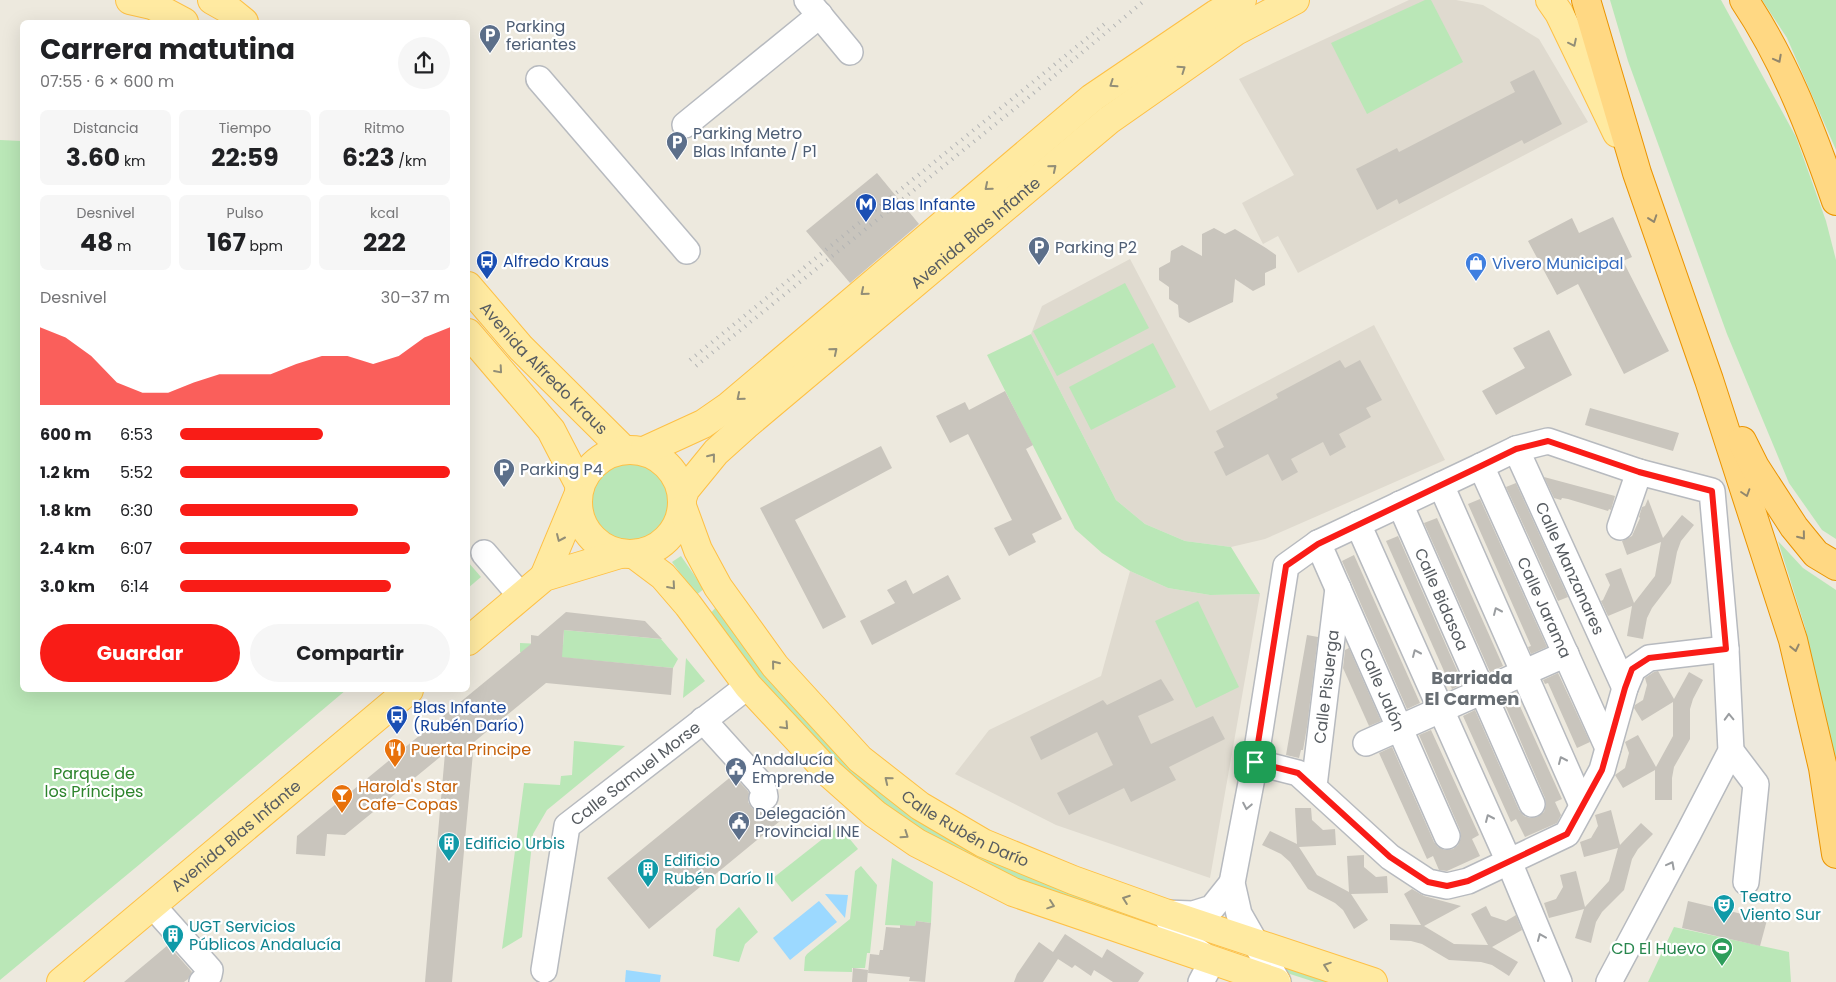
<!DOCTYPE html>
<html lang="es">
<meta charset="utf-8">
<style>
body{margin:0;font-family:Poppins,sans-serif;background:#f6f6f6;color:#202124;height:100vh;display:flex;flex-direction:column;font-size:19px;white-space:nowrap}
*{box-sizing:border-box;margin:0}
p{font-size:16px;color:#757577}
.icon{flex:none;width:28px;height:28px;fill:none;stroke:currentColor;stroke-width:2;stroke-linecap:round;stroke-linejoin:round}
.map{position:relative;flex:1;overflow:hidden}
.drawer{position:absolute;left:20px;top:20px;width:450px;height:672px;display:flex;flex-direction:column;background:#fff;border-radius:8px;box-shadow:0 5px 20px #0002}
.drawer>*{flex:none}
.pin{position:absolute;display:grid;place-items:center;width:42px;height:42px;color:#fff;margin:-21px;border-radius:10px;box-shadow:0 2px 8px #0006}
.round{display:grid;place-items:center;flex:none;width:52px;height:52px;border-radius:26px;background:#f6f6f6}
.headline{display:flex;align-items:center;justify-content:space-between;height:85px;padding:0 20px}
h1{font-size:28px;font-weight:700;line-height:38px}
.figures{display:grid;grid-template-columns:repeat(3,1fr);gap:8px;height:85px;padding:5px 20px}
.figures div{display:grid;align-content:center;border-radius:8px;background:#f6f6f6;text-align:center}
.figures b{font-size:25px;font-weight:700}
.figures small{font-size:14px;font-weight:400}
.figures p{font-size:14px}
.chart{height:140px;padding:10px 20px}
.chart p{display:flex;justify-content:space-between}
.chart svg{width:100%;height:90px;margin-top:5px;fill:#f91c17;opacity:.7}
.primary-button{display:flex;gap:10px;margin-top:auto;padding:10px 20px}
.primary-button a{flex:1;height:58px;border-radius:30px;background:#f91c17;color:#fff;font-size:20px;font-weight:700;line-height:58px;text-align:center}
.primary-button a+a{background:#f6f6f6;color:#202124}
ul{padding:0 20px;list-style:none;font-size:16px}
li{display:grid;grid-template-columns:80px 60px 1fr;align-items:center;height:38px}
li i{height:12px;border-radius:6px;background:#f91c17}
.map>svg:first-child{display:block}
.education{fill:#dfdacf}
.green{fill:#bae7b7}
.water{fill:#9cd9ff}
.building{fill:#c9c5bd}
.lines{fill:none;stroke-linecap:round;stroke-linejoin:round}
.minor-casing{stroke:#b7babf;stroke-width:28}
.major-casing{stroke:#fec045;stroke-width:30}
.highway-casing{stroke:#eb9400;stroke-width:30}
.minor{stroke:#fff;stroke-width:25}
.major{stroke:#ffeaa1;stroke-width:28}
.highway{stroke:#ffd883;stroke-width:28}
.rail{stroke:#b3b4b4;stroke-width:4;stroke-dasharray:1 6;stroke-linecap:butt}
.oneway{stroke:#928e77}
.oneway2{stroke:#92876d}
.oneway3{stroke:#9a9da0}
.route-casing{stroke:#fff;stroke-width:10}
.route{stroke:#f91c17;stroke-width:6}
.labels{text-anchor:middle;dominant-baseline:central;stroke-width:4.5;stroke-linejoin:round;paint-order:stroke}
.service-label{font-size:16px;fill:#4e5e75;stroke:#fff;text-anchor:start}
.transit-label{font-size:16px;fill:#164399;stroke:#fff;text-anchor:start}
.street-label{font-size:16px;fill:#575c61;stroke:#fff}
.shop-label{font-size:16px;fill:#366cbe;stroke:#fff;text-anchor:start}
.food-label{font-size:16px;fill:#c56008;stroke:#fff;text-anchor:start}
.park-label{font-size:16px;fill:#2d842c;stroke:#fff}
.culture-label{font-size:16px;fill:#0d838f;stroke:#fff;text-anchor:start}
.leisure-label{font-size:16px;fill:#27864d;stroke:#fff;text-anchor:end}
.neighbourhood-label{font-size:18px;font-weight:bold;fill:#686e73;stroke:#fff}
</style>
<div class="map">
<svg width="1836" height="982" viewBox="0 0 1836 982">
<rect width="100%" height="100%" fill="#ede9de"/>
<g class="education">
<polygon points="1409,0 1456,0 1483,5 1539,39 1588,122 1298,273 1278,236 1263,244 1242,203 1294,175 1239,79"/>
<polygon points="1130,259 1210,411 1374,325 1445,460 1265,539 1231,547 1185,541 1145,524 1116,500 1031,334 1042,306"/>
<polygon points="1130,571 1168,588 1210,595 1260,594 1210,878 1056,825 955,774 989,730 1101,676"/>
</g>
<g class="green">
<polygon points="1425,0 1431,0 1463,62 1367,114 1331,43"/>
<polygon points="1610,0 1721,0 1796,137 1826,221 1836,260 1836,539 1822,530 1789,483 1727,334 1628,61"/>
<polygon points="1762,0 1836,0 1836,150 1787,38"/>
<polygon points="0,140 22,141 22,690 346,690 140,864 0,980"/>
<polygon points="1125,283 1149,328 1057,376 1033,331"/>
<polygon points="1031,334 1116,500 1145,524 1185,541 1231,547 1260,594 1210,595 1168,588 1130,571 1102,553 1075,529 987,355"/>
<polygon points="1153,343 1176,387 1091,430 1069,387"/>
<circle cx="631" cy="500" r="42"/>
<polygon points="1778,541 1803,568 1836,590 1836,790 1805,627"/>
<polygon points="681,556 704,589 696,595 672,562"/>
<polygon points="468,562 481,577 468,588"/>
<polygon points="1198,601 1239,687 1196,708 1155,621"/>
<polygon points="716,607 972,851 1010,870 1152,922 1149,928 1025,885 922,833 857,786 761,681 710,614"/>
<polygon points="564,630 661,639 678,659 673,668 547,656 526,657 520,652 520,643 563,645"/>
<polygon points="686,658 705,681 683,698"/>
<polygon points="574,741 625,746 547,810 533,834 522,937 502,949 524,783 560,785 561,776 572,775"/>
<polygon points="839,826 858,849 792,902 773,878"/>
<polygon points="892,858 933,882 931,923 916,921 915,926 885,925"/>
<polygon points="861,866 877,885 870,953 867,953 865,968 852,968 852,972 804,971 805,957 807,954 850,919 855,871"/>
<polygon points="739,907 758,932 745,944 739,962 713,956 716,929"/>
<polygon points="1674,927 1789,952 1791,982 1648,982"/>
<polygon points="1270,957 1343,982 1315,982 1290,974"/>
</g>
<g class="water">
<polygon points="825,894 848,895 845,918"/>
<polygon points="819,901 837,922 790,960 773,938"/>
<polygon points="626,970 661,975 660,982 625,982"/>
</g>
<g class="building">
<polygon points="1534,70 1562,124 1524,144 1522,140 1399,204 1397,199 1377,210 1356,169 1397,148 1399,152 1515,92 1510,82"/>
<polygon points="877,173 919,224 850,283 806,231"/>
<polygon points="1613,217 1632,257 1623,261 1669,351 1624,374 1578,284 1557,295 1528,241 1572,218 1579,233"/>
<polygon points="1214,228 1225,234 1235,229 1266,248 1276,255 1276,268 1265,273 1265,285 1253,291 1235,279 1233,302 1189,323 1179,317 1178,305 1169,299 1169,287 1159,280 1159,268 1170,262 1171,251 1182,245 1202,256 1202,234"/>
<polygon points="1549,330 1572,375 1496,415 1482,391 1525,368 1513,348"/>
<polygon points="1340,360 1345,368 1360,360 1382,400 1366,408 1371,417 1339,434 1346,447 1330,456 1323,442 1291,459 1298,472 1282,481 1268,454 1226,476 1214,452 1224,447 1216,431 1278,398 1276,394"/>
<polygon points="1005,391 1033,445 1026,449 1062,519 1032,534 1036,542 1009,556 994,528 1012,520 968,434 950,443 936,416 965,402 969,410"/>
<polygon points="1590,408 1679,433 1673,451 1585,425"/>
<polygon points="881,446 892,468 795,520 846,617 823,629 760,508"/>
<polygon points="1544,477 1615,496 1611,510 1609,509 1608,511 1568,499 1562,498 1561,500 1554,498"/>
<polygon points="1516,483 1568,597 1558,601 1506,487"/>
<polygon points="1480,499 1547,647 1531,654 1528,647 1531,646 1468,504"/>
<polygon points="1648,499 1663,538 1682,515 1694,525 1681,541 1677,552 1671,583 1652,608 1647,618 1643,639 1627,636 1632,606 1608,616 1601,601 1603,600 1610,585 1605,574 1621,568 1634,603 1655,576 1661,542 1627,555 1622,541 1632,536 1640,518 1639,517 1642,507 1645,506"/>
<polygon points="1437,518 1503,666 1490,672 1424,523"/>
<polygon points="1398,536 1463,684 1452,689 1386,541"/>
<polygon points="1354,555 1420,703 1407,709 1342,561"/>
<polygon points="948,575 961,599 872,645 860,621 895,603 887,590 906,580 913,594"/>
<polygon points="566,612 645,621 662,639 564,630 562,657 673,668 671,695 546,683 474,742 452,982 425,982 445,753 345,835 327,834 325,856 296,854 297,836 531,644 531,635 538,636"/>
<polygon points="1307,635 1318,637 1307,727 1303,750 1301,750 1299,758 1286,755"/>
<polygon points="1349,648 1381,721 1369,726 1343,668 1345,650"/>
<polygon points="1658,671 1674,699 1689,672 1703,680 1693,699 1690,709 1690,739 1674,767 1672,778 1672,800 1655,800 1655,770 1623,788 1615,775 1625,768 1629,753 1625,742 1638,735 1656,767 1673,736 1673,702 1642,721 1634,708 1635,705 1643,700 1647,685 1645,678 1654,672"/>
<polygon points="1558,673 1590,742 1577,748 1548,683 1545,684 1543,680"/>
<polygon points="1161,679 1174,700 1138,716 1151,744 1213,716 1225,739 1169,767 1176,780 1131,802 1124,788 1069,815 1057,793 1113,765 1097,732 1041,760 1030,737 1103,700 1107,705"/>
<polygon points="1514,693 1562,799 1555,802 1561,815 1557,823 1525,837 1516,819 1511,822 1463,716 1475,710 1519,810 1524,816 1530,818 1537,817 1544,812 1546,805 1545,798 1502,698"/>
<polygon points="1431,730 1479,835 1472,839 1480,856 1447,871 1439,870 1433,856 1427,859 1379,753 1392,747 1434,842 1438,847 1445,850 1453,849 1458,845 1461,838 1460,830 1419,735"/>
<polygon points="733,775 747,790 749,793 748,802 752,808 760,812 771,810 780,821 649,929 607,878"/>
<polygon points="1295,808 1311,808 1312,820 1323,830 1335,829 1336,845 1299,847 1317,875 1349,892 1347,856 1364,855 1364,867 1376,877 1387,876 1388,893 1351,894 1368,920 1354,929 1343,910 1335,903 1308,889 1290,862 1281,854 1262,845 1270,831 1297,844"/>
<polygon points="1611,810 1620,845 1641,823 1653,834 1638,849 1632,859 1624,890 1602,912 1596,922 1591,943 1575,938 1584,909 1549,918 1544,903 1556,899 1563,887 1560,875 1576,871 1585,907 1609,881 1618,848 1584,857 1580,842 1591,838 1598,826 1595,815"/>
<polygon points="1412,889 1424,896 1461,906 1424,926 1454,944 1488,945 1471,914 1486,906 1491,916 1506,921 1516,915 1522,930 1492,947 1518,962 1509,976 1492,965 1481,962 1449,960 1422,944 1411,941 1390,940 1390,924 1421,925 1404,894"/>
<polygon points="1688,901 1767,920 1760,946 1682,928"/>
<polygon points="916,921 931,923 925,982 909,981 910,977 868,973 870,954 879,955 880,950 883,950 886,927 900,928 900,925 915,926"/>
<polygon points="1065,934 1102,958 1107,949 1144,973 1138,982 1113,982 1094,970 1091,976 1075,965 1072,968 1058,959 1043,982 1014,982 1017,974 1039,942 1053,952"/>
<polygon points="168,945 192,972 188,979 184,982 124,982"/>
<polygon points="853,968 868,970 867,982 852,982"/>
</g>
<g class="lines">
<g class="minor-casing">
<g id="minor">
<polyline points="807,0 850,52"/>
<polyline points="539,79 687,251"/>
<polyline points="685,125 820,15"/>
<path id="s1" d="M1516,449L1625,688"/>
<path id="s2" d="M1481,466L1608,748"/>
<polyline points="1441,485 1582,805"/>
<path id="s3" d="M1400,504L1532,804"/>
<polyline points="1358,524 1509,862 1559,982"/>
<polyline points="1620,527 1639,472"/>
<path id="s4" d="M1318,543L1447,836"/>
<polyline points="484,553 521,596"/>
<polyline points="703,720 759,782 764,791 765,797 762,798"/>
<polyline points="1366,743 1566,654"/>
<polyline points="1731,751 1756,784 1746,882"/>
<polyline points="1255,762 1298,773 1390,857 1428,882 1447,886 1468,881 1567,834 1602,770 1625,688 1633,669 1649,658 1726,649"/>
<path id="s5" d="M1314,786L1338,588"/>
<polyline points="152,905 210,970 209,975 202,982"/>
<path id="s6" d="M544,970L567,826L748,686"/>
<polyline points="1201,982 1212,961 1177,937 1165,913 1193,914 1212,908 1232,883"/>
<polyline points="1278,982 1239,914 1232,883 1255,762 1286,566 1318,543 1481,466 1516,449 1548,441 1639,472 1712,491 1726,649 1731,751 1688,834 1609,982"/>
</g>
</g>
<g class="major-casing">
<g id="major">
<polyline points="130,0 152,5 184,22"/>
<polyline points="212,0 228,9 244,22"/>
<polyline points="1550,0 1559,13 1617,133"/>
<path id="s7" d="M468,286L521,348L624,450"/>
<polyline points="468,333 551,430 580,486"/>
<circle cx="630" cy="502" r="52"/>
<polyline points="644,451 703,424 729,406 1092,98 1216,14 1242,0"/>
<path id="s8" d="M683,496L685,490L716,452L746,425L1109,120L1236,31L1295,0"/>
<path id="s9" d="M683,509L698,550L718,587L775,666L860,759L920,806L983,843L1073,880L1165,913L1373,982"/>
<polyline points="635,555 663,576 688,605 748,686 830,774 875,814 917,843 1013,892 1276,982"/>
<polyline points="544,577 577,498"/>
<polyline points="468,641 544,577 620,554"/>
<path id="s10" d="M61,982L409,690"/>
</g>
</g>
<g class="highway-casing">
<g id="highway">
<polyline points="1586,0 1637,173 1709,380 1793,640 1823,768 1836,854"/>
<path d="M1744,0C1785,61 1812,132 1836,201"/>
<polyline points="1742,441 1755,467 1794,527 1816,554 1836,566"/>
</g>
</g>
<use href="#minor" class="minor"/>
<use href="#major" class="major"/>
<use href="#highway" class="highway"/>
<g class="rail">
<polyline points="690,360 1107,22"/>
<polyline points="696,366 1023,102 1145,0"/>
</g>
</g>
<defs><path id="oneway-chevron" d="M-2-3.5L2.5 0L-2 3.5" fill="none" stroke-width="1.6" stroke-linecap="round" stroke-linejoin="round" transform="scale(1.25)"/></defs>
<g class="oneway">
<use href="#oneway-chevron" transform="translate(1573 43) rotate(64)"/>
<use href="#oneway-chevron" transform="translate(1182 69) rotate(-35)"/>
<use href="#oneway-chevron" transform="translate(1113 84) rotate(146)"/>
<use href="#oneway-chevron" transform="translate(1053 168) rotate(-40)"/>
<use href="#oneway-chevron" transform="translate(988 187) rotate(140)"/>
<use href="#oneway-chevron" transform="translate(864 292) rotate(140)"/>
<use href="#oneway-chevron" transform="translate(834 351) rotate(-40)"/>
<use href="#oneway-chevron" transform="translate(499 370) rotate(49)"/>
<use href="#oneway-chevron" transform="translate(740 397) rotate(140)"/>
<use href="#oneway-chevron" transform="translate(712 457) rotate(-51)"/>
<use href="#oneway-chevron" transform="translate(560 538) rotate(114)"/>
<use href="#oneway-chevron" transform="translate(672 586) rotate(49)"/>
<use href="#oneway-chevron" transform="translate(775 664) rotate(-129)"/>
<use href="#oneway-chevron" transform="translate(785 726) rotate(47)"/>
<use href="#oneway-chevron" transform="translate(888 780) rotate(-141)"/>
<use href="#oneway-chevron" transform="translate(905 835) rotate(34)"/>
<use href="#oneway-chevron" transform="translate(1126 899) rotate(-160)"/>
<use href="#oneway-chevron" transform="translate(1051 905) rotate(19)"/>
<use href="#oneway-chevron" transform="translate(1327 966) rotate(-161)"/>
</g>
<g class="oneway2">
<use href="#oneway-chevron" transform="translate(1778 59) rotate(62)"/>
<use href="#oneway-chevron" transform="translate(1653 219) rotate(71)"/>
<use href="#oneway-chevron" transform="translate(1746 493) rotate(72)"/>
<use href="#oneway-chevron" transform="translate(1802 536) rotate(51)"/>
<use href="#oneway-chevron" transform="translate(1795 648) rotate(77)"/>
</g>
<g class="oneway3">
<use href="#oneway-chevron" transform="translate(1497 611) rotate(-114)"/>
<use href="#oneway-chevron" transform="translate(1416 653) rotate(-114)"/>
<use href="#oneway-chevron" transform="translate(1729 717) rotate(-92)"/>
<use href="#oneway-chevron" transform="translate(1562 760) rotate(-114)"/>
<use href="#oneway-chevron" transform="translate(1247 806) rotate(101)"/>
<use href="#oneway-chevron" transform="translate(1489 818) rotate(-114)"/>
<use href="#oneway-chevron" transform="translate(1671 865) rotate(-62)"/>
<use href="#oneway-chevron" transform="translate(1541 937) rotate(-113)"/>
</g>
<g class="lines">
<g class="route-casing">
<polygon id="route" points="1548,441 1639,472 1712,491 1726,649 1649,658 1632,669 1625,688 1602,770 1567,834 1468,881 1447,886 1428,882 1390,857 1298,773 1255,762 1286,566 1318,544 1481,466 1516,449"/>
</g>
<use href="#route" class="route"/>
</g>
<defs>
<g id="parking-pin" transform="scale(1.125)"><path d="M0 17L-7.5 6A9.5 9.5 0 1 1 7.5 6Z" fill="#5c6f8a" stroke="#fff"/><path d="M-3.5-5.5H1a3.5 3.5 0 0 1 0 7H-1V5.5H-3.5ZM-1-3.4V-.6H.8a1.4 1.4 0 0 0 0-2.8Z" fill="#fff"/></g>
<g id="metro-pin" transform="scale(1.125)"><path d="M0 17L-7.5 6A9.5 9.5 0 1 1 7.5 6Z" fill="#1a4fb4" stroke="#fff"/><path d="M-5.5 5V-5H-3L0 0L3-5H5.5V5H3V-.5L0 4L-3-.5V5Z" fill="#fff"/></g>
<g id="bus-pin" transform="scale(1.125)"><path d="M0 17L-7.5 6A9.5 9.5 0 1 1 7.5 6Z" fill="#1a4fb4" stroke="#fff"/><path d="M-5-6H5V4H4V6H2V4H-2V6H-4V4H-5ZM-3.5-4V0h7V-4ZM-3.5 1.2v1.5H-2V1.2ZM2 1.2v1.5H3.5V1.2Z" fill="#fff"/></g>
<g id="shop-pin" transform="scale(1.125)"><path d="M0 17L-7.5 6A9.5 9.5 0 1 1 7.5 6Z" fill="#3f7fe0" stroke="#fff"/><path d="M-5-2.5h2.3a2.7 3.5 0 0 1 5.4 0H5L5.5 6h-11ZM-1.5-2.5h3a1.5 2.3 0 0 0-3 0Z" fill="#fff"/></g>
<g id="restaurant-pin" transform="scale(1.125)"><path d="M0 17L-7.5 6A9.5 9.5 0 1 1 7.5 6Z" fill="#e8710a" stroke="#fff"/><path d="M-5-6h1v4h1v-4h1v4h1v-4h1v5L-1.5 .5V6h-2V.5L-5-1ZM5-6V6H3V1.5H1.5Q1.5-4 5-6Z" fill="#fff"/></g>
<g id="civic-pin" transform="scale(1.125)"><path d="M0 17L-7.5 6A9.5 9.5 0 1 1 7.5 6Z" fill="#5c6f8a" stroke="#fff"/><path d="M-.6-6.5H3V-4.5H.6V-3L4-1V1h2V6H-6V1h2V-1L-.6-3ZM-1.2 2.5V6h2.4V2.5Z" fill="#fff"/></g>
<g id="bar-pin" transform="scale(1.125)"><path d="M0 17L-7.5 6A9.5 9.5 0 1 1 7.5 6Z" fill="#e8710a" stroke="#fff"/><path d="M-6-5H6L.8 .8V4.5H3.5V6h-7V4.5H-.8V.8Z" fill="#fff"/></g>
<g id="building-pin" transform="scale(1.125)"><path d="M0 17L-7.5 6A9.5 9.5 0 1 1 7.5 6Z" fill="#0f9aa8" stroke="#fff"/><path d="M-4-6H4V6H1V3H-1V6H-4ZM-2.5-4.3h1.7v1.8h-1.7ZM.8-4.3h1.7v1.8H.8ZM-2.5-1h1.7V.8h-1.7ZM.8-1h1.7V.8H.8Z" fill="#fff"/></g>
<g id="theatre-pin" transform="scale(1.125)"><path d="M0 17L-7.5 6A9.5 9.5 0 1 1 7.5 6Z" fill="#0f9aa8" stroke="#fff"/><path d="M-5-5.5Q0-4 5-5.5V0Q5 5 0 6Q-5 5-5 0ZM-3.3-2.5H-1v1.5H-3.3ZM1-2.5H3.3v1.5H1ZM-2.8 1Q0 5.5 2.8 1Z" fill="#fff"/></g>
<g id="stadium-pin" transform="scale(1.125)"><path d="M0 17L-7.5 6A9.5 9.5 0 1 1 7.5 6Z" fill="#2e9e5b" stroke="#fff"/><path d="M0-5a6.5 5 0 1 0 0 10a6.5 5 0 1 0 0-10ZM-3.5-1.8h7v3.6h-7Z" fill="#fff"/></g>
</defs>
<g fill-rule="evenodd">
<use href="#parking-pin" x="490" y="35"/>
<use href="#parking-pin" x="677" y="142"/>
<use href="#metro-pin" x="866" y="204"/>
<use href="#parking-pin" x="1039" y="247"/>
<use href="#bus-pin" x="487" y="261"/>
<use href="#shop-pin" x="1476" y="263"/>
<use href="#parking-pin" x="504" y="469"/>
<use href="#bus-pin" x="397" y="716"/>
<use href="#restaurant-pin" x="395" y="749"/>
<use href="#civic-pin" x="736" y="768"/>
<use href="#bar-pin" x="342" y="795"/>
<use href="#civic-pin" x="739" y="822"/>
<use href="#building-pin" x="449" y="843"/>
<use href="#building-pin" x="648" y="869"/>
<use href="#theatre-pin" x="1724" y="905"/>
<use href="#building-pin" x="173" y="935"/>
<use href="#stadium-pin" x="1722" y="948"/>
</g>
<g class="labels">
<g class="service-label">
<text x="506" y="26">Parking<tspan x="506" dy="18">feriantes</tspan></text>
<text x="693" y="133">Parking Metro<tspan x="693" dy="18">Blas Infante / P1</tspan></text>
<text x="1055" y="247">Parking P2</text>
<text x="520" y="469">Parking P4</text>
<text x="752" y="759">Andalucía<tspan x="752" dy="18">Emprende</tspan></text>
<text x="755" y="813">Delegación<tspan x="755" dy="18">Provincial INE</tspan></text>
</g>
<g class="transit-label">
<text x="882" y="204">Blas Infante</text>
<text x="503" y="261">Alfredo Kraus</text>
<text x="413" y="707">Blas Infante<tspan x="413" dy="18">(Rubén Darío)</tspan></text>
</g>
<g class="street-label">
<text stroke="none"><textPath href="#s8" startOffset="395">Avenida Blas Infante</textPath></text>
<text stroke="none"><textPath href="#s7" startOffset="112">Avenida Alfredo Kraus</textPath></text>
<text stroke="none"><textPath href="#s1" startOffset="131">Calle Manzanares</textPath></text>
<text stroke="none"><textPath href="#s3" startOffset="104">Calle Bidasoa</textPath></text>
<text stroke="none"><textPath href="#s2" startOffset="155">Calle Jarama</textPath></text>
<text stroke="none"><textPath href="#s5" startOffset="100">Calle Pisuerga</textPath></text>
<text stroke="none"><textPath href="#s4" startOffset="160">Calle Jalón</textPath></text>
<text stroke="none"><textPath href="#s6" startOffset="232">Calle Samuel Morse</textPath></text>
<text stroke="none"><textPath href="#s9" startOffset="436">Calle Rubén Darío</textPath></text>
<text stroke="none"><textPath href="#s10" startOffset="228">Avenida Blas Infante</textPath></text>
</g>
<g class="shop-label">
<text x="1492" y="263">Vivero Municipal</text>
</g>
<g class="food-label">
<text x="411" y="749">Puerta Principe</text>
<text x="358" y="786">Harold's Star<tspan x="358" dy="18">Cafe-Copas</tspan></text>
</g>
<g class="park-label">
<text x="94" y="773">Parque de<tspan x="94" dy="18">los Príncipes</tspan></text>
</g>
<g class="culture-label">
<text x="465" y="843">Edificio Urbis</text>
<text x="664" y="860">Edificio<tspan x="664" dy="18">Rubén Darío II</tspan></text>
<text x="1740" y="896">Teatro<tspan x="1740" dy="18">Viento Sur</tspan></text>
<text x="189" y="926">UGT Servicios<tspan x="189" dy="18">Públicos Andalucía</tspan></text>
</g>
<g class="leisure-label">
<text x="1706" y="948">CD El Huevo</text>
</g>
<g class="neighbourhood-label">
<text x="1472" y="677">Barriada<tspan x="1472" dy="21">El Carmen</tspan></text>
</g>
</g>
</svg>
<div class="pin" style="left:1255px;top:762px;background:#1e9e55"><svg class="icon" aria-label="arrive" viewBox="0 0 24 24"><path d="M6 21V4h12l-3 4 3 4H6"/></svg></div>
<section class="drawer">
<div class="headline"><div><h1>Carrera matutina</h1><p>07:55 · 6 × 600 m</p></div><a class="round"><svg class="icon" aria-label="share" viewBox="0 0 24 24"><path d="M12 15V3M7 8l5-5 5 5M5 13v7h14v-7"/></svg></a></div>
<div class="figures">
<div><p>Distancia</p><b>3.60<small> km</small></b></div>
<div><p>Tiempo</p><b>22:59</b></div>
<div><p>Ritmo</p><b>6:23<small> /km</small></b></div>
</div>
<div class="figures">
<div><p>Desnivel</p><b>48<small> m</small></b></div>
<div><p>Pulso</p><b>167<small> bpm</small></b></div>
<div><p>kcal</p><b>222</b></div>
</div>
<div class="chart"><p><span>Desnivel</span>30–37 m</p>
<svg viewBox="0 0 160 44" preserveAspectRatio="none"><path d="M0 44V6L10 11L20 20L30 33L40 38L50 38L60 33L70 29L80 29L90 29L100 24L110 20L120 20L130 24L140 20L150 11L160 6V44z"/></svg>
</div>
<ul>
<li><b>600 m</b>6:53<i style="width:53%"></i></li>
<li><b>1.2 km</b>5:52<i style="width:100%"></i></li>
<li><b>1.8 km</b>6:30<i style="width:66%"></i></li>
<li><b>2.4 km</b>6:07<i style="width:85%"></i></li>
<li><b>3.0 km</b>6:14<i style="width:78%"></i></li>
</ul>
<div class="primary-button"><a>Guardar</a><a>Compartir</a></div>
</section>
</div>
